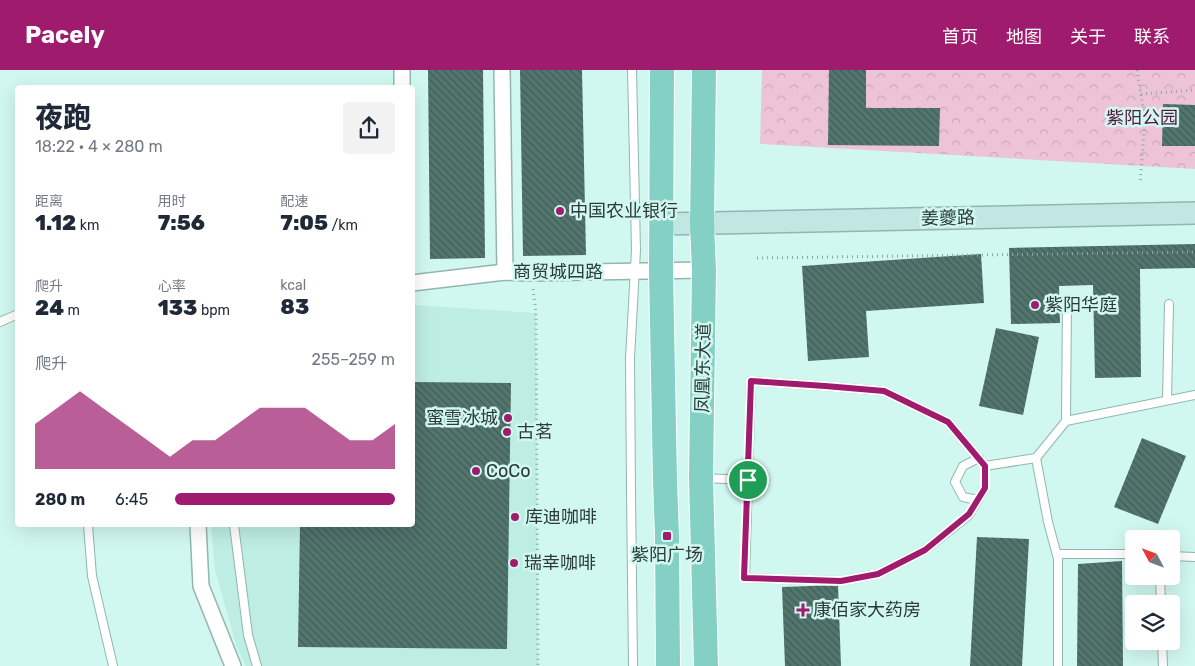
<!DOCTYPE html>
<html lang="zh">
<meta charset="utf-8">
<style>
body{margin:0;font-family:Rubik,"Noto Sans SC",sans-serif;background:#f2f2f3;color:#1f2937;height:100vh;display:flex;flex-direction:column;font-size:19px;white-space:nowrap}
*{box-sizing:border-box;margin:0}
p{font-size:16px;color:#747a83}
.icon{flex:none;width:28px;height:28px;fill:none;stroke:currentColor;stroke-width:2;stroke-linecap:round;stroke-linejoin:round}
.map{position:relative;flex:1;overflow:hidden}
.details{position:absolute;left:15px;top:15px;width:400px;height:442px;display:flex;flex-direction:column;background:#fff;border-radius:5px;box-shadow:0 5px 20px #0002}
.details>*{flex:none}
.needle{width:32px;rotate:311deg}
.controls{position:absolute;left:1125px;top:460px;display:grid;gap:10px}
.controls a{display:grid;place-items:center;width:55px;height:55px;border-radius:5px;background:#fff;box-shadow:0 5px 20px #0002;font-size:25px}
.pin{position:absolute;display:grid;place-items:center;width:42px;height:42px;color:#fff;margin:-21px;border:2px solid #fff;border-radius:50%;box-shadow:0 1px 5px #0007}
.round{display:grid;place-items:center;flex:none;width:52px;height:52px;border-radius:5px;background:#f2f2f3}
.overview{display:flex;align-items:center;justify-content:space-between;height:85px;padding:0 20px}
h1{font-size:28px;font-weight:800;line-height:38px}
.stats{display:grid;grid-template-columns:repeat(3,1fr);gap:8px;height:85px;padding:5px 20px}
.stats div{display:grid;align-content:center}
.stats b{font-size:21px;font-weight:800}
.stats small{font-size:14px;font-weight:400}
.stats p{font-size:14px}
.chart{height:140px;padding:10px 20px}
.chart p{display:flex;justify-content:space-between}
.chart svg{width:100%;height:90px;margin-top:5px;fill:#9e1b6d;opacity:.7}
ul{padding:0 20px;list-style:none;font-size:16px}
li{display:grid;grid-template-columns:80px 60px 1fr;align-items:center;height:38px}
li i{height:12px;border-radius:6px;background:#9e1b6d}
header{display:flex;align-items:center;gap:30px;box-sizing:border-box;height:70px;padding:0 25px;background:#9e1b6d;color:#fff}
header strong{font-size:24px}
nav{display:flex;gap:28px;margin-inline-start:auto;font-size:18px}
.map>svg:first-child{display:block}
.built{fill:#bdede3}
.park{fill:url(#park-crowns)}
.building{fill:url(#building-back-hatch)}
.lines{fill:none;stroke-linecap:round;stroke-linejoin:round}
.lane-casing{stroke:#92b6af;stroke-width:10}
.street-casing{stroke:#92b6af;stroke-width:18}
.secondary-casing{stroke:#92b6af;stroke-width:24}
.primary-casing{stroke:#fff;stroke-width:26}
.path{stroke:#8ba8a2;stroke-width:3;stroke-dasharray:1 4;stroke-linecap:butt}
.lane{stroke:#fff;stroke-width:8}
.street{stroke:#fff;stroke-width:15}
.secondary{stroke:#c2e7e2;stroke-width:21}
.primary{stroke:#84d0c5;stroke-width:24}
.route-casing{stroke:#fff;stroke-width:10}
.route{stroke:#9e1b6d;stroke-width:6}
.poi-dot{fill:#9e1b6d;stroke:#d1f8f0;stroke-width:2}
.labels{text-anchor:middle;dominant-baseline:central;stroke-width:5;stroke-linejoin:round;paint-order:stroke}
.park-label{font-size:18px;fill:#58173d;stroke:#d1f8f0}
.poi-label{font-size:18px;fill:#2c3b38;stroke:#d1f8f0;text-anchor:start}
.street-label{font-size:18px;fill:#2c3b38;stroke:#d1f8f0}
</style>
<header>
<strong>Pacely</strong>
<nav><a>首页</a><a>地图</a><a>关于</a><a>联系</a></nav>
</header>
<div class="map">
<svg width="1195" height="596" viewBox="0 0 1195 596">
<defs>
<pattern id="park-crowns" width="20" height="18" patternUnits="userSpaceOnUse" patternTransform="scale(1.25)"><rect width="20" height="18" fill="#edc4d7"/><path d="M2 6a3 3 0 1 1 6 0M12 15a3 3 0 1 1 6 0" fill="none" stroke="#cba9b9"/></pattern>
<pattern id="building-back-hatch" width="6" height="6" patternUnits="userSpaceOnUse" patternTransform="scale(1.25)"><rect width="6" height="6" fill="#52756e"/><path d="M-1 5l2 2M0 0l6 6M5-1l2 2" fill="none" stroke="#415c57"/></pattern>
</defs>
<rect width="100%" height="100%" fill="#d1f8f0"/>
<polygon class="built" points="413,235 536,243 538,596 246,596 237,578 215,500 211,455 412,455"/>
<polygon class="park" points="762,0 1195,0 1195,99 760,74"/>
<g class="building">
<polygon points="428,0 483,0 485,188 430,189"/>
<polygon points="520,0 582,0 586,185 523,186"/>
<polygon points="829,0 866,0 866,38 940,38 939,76 828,75"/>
<polygon points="1163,34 1195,35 1195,76 1162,76"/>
<polygon points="1195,174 1195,198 1140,199 1141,307 1095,308 1093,215 1059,216 1060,253 1011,254 1009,178"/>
<polygon points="981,184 984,233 866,241 869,287 808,291 802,196"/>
<polygon points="996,258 1039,267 1023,345 979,336"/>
<polygon points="412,312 511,313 507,579 298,577 300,455 412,455"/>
<polygon points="1142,368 1186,386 1158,454 1114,437"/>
<polygon points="977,467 1029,469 1022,596 970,596"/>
<polygon points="1122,491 1123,596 1077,596 1078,494"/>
<polygon points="838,515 841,596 785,596 782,517"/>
</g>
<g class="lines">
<g class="lane-casing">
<g id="lane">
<polyline points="632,0 636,180 630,288 631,422 633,596"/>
<polyline points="0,252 18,244"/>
<polygon points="751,311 825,316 884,321 948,352 985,396 985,418 969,445 925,480 878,504 841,511 745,508"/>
<polyline points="1167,330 1169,234"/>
<polyline points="1066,351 1067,229"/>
<polyline points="1036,388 1048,452 1058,489 1058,596"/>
<polyline points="985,396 1036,388 1066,351 1195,325"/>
<polyline points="702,408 748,410"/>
<polyline points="978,430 963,427 955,412 963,396 979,388"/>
<polyline points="88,455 92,506 113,596"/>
<polyline points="234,455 248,565 257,596"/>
<polyline points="1057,484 1134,484"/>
<polyline points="1171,486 1195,487"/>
<polyline points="1160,506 1161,534"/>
<polyline points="1162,571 1163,596"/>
</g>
</g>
<g class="street-casing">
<g id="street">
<polyline points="402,0 402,18"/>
<polyline points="502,0 505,202"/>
<polyline points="412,213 505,202 530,203 704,200"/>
<polyline points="198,455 201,516 233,596"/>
</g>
</g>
<g class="secondary-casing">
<polyline id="secondary" points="662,154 1195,143"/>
</g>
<g class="primary-casing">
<g id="primary">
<polyline points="662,0 661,200 665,411 667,466 668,596"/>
<polyline points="704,0 702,154 704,200 701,408 706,596"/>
</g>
</g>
<g class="path">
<polyline points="1137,0 1145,50 1140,114"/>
<polyline points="1141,24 1195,20"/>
<polyline points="757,188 1195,182"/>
<polyline points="533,219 536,243 538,596"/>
</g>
<use href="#lane" class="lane"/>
<use href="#street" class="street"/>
<use href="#secondary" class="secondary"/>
<use href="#primary" class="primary"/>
</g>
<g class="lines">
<g class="route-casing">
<polygon id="route" points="751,311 825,316 884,321 948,352 985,396 985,418 969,444 925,480 878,504 841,511 744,508"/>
</g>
<use href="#route" class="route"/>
</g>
<g class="poi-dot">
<circle cx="560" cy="141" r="5"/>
<circle cx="1035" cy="235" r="5"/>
<circle cx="508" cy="348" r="5"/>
<circle cx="507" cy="362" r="5"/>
<circle cx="476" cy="401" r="5"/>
<circle cx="515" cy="447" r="5"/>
<rect x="662" y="461" width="10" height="10" rx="2.5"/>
<circle cx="514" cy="493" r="5"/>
<path d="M800.5 532.5h5v5h5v5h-5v5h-5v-5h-5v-5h5z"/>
</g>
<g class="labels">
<g class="park-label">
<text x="1142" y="48">紫阳公园</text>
</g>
<g class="poi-label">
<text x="570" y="141">中国农业银行</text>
<text x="1045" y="235">紫阳华庭</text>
<text x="498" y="348" text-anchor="end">蜜雪冰城</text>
<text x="517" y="362">古茗</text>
<text x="486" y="401">CoCo</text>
<text x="525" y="447">库迪咖啡</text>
<text x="667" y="485" text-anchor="middle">紫阳广场</text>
<text x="524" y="493">瑞幸咖啡</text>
<text x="813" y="540">康佰家大药房</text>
</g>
<g class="street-label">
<text transform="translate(948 148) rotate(-1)">姜夔路</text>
<text x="558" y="202">商贸城四路</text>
<text transform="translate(703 298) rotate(-89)">凤凰东大道</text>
</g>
</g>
</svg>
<div class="controls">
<a><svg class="needle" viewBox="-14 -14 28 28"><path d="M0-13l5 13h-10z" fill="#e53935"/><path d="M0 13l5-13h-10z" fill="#747a83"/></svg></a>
<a><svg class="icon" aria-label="layers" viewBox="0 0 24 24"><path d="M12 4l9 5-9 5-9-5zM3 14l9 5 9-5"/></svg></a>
</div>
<div class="pin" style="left:748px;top:410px;background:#1e9e55"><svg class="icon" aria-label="arrive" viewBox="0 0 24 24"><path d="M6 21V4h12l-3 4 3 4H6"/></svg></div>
<section class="details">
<div class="overview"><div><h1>夜跑</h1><p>18:22 · 4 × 280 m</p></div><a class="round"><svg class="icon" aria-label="share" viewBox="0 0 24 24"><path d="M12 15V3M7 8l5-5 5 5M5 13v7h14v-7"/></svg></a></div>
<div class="stats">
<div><p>距离</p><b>1.12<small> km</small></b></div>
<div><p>用时</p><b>7:56</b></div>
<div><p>配速</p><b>7:05<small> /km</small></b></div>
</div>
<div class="stats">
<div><p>爬升</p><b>24<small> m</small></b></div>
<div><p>心率</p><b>133<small> bpm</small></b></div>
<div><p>kcal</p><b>83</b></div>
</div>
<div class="chart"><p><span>爬升</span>255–259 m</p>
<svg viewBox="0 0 160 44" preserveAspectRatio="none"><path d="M0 44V22L10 14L20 6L30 14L40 22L50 30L60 38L70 30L80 30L90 22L100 14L110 14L120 14L130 22L140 30L150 30L160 22V44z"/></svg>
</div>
<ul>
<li><b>280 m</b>6:45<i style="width:100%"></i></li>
</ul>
</section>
</div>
